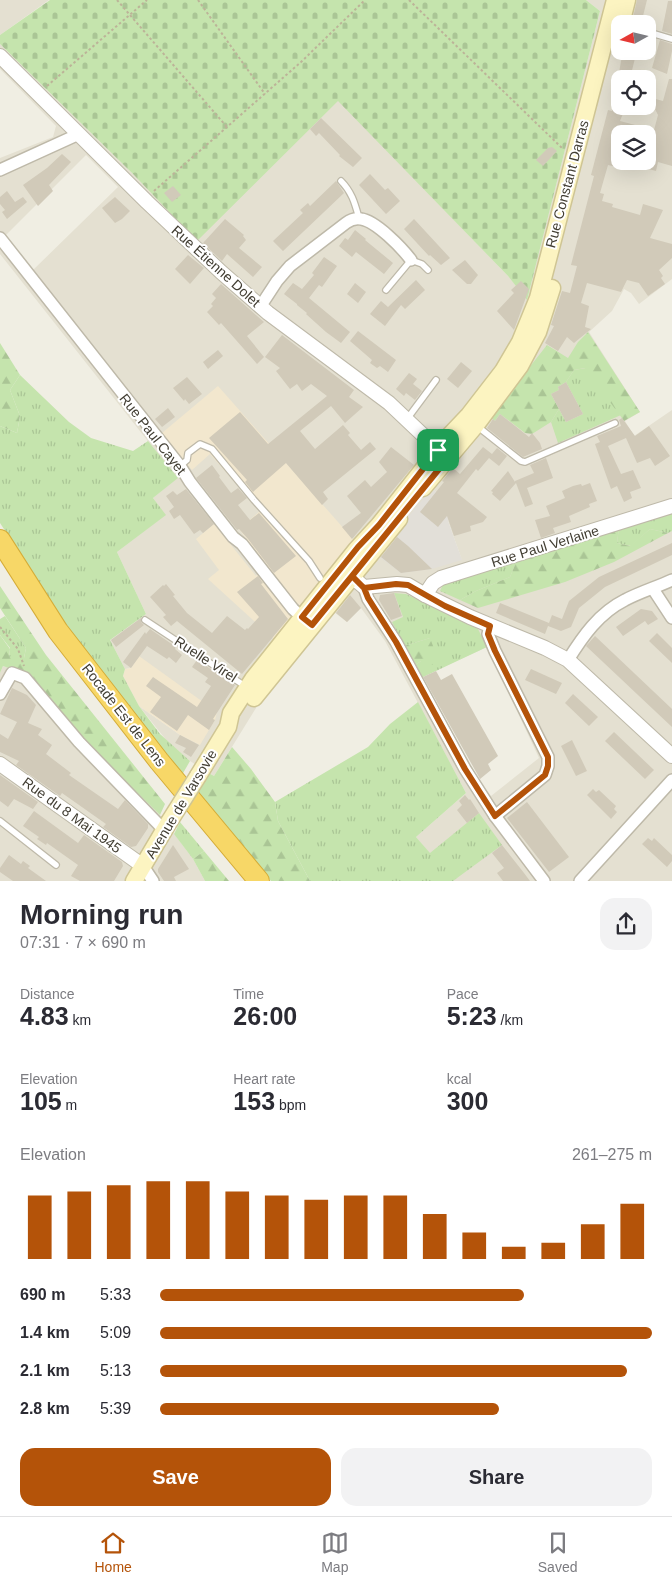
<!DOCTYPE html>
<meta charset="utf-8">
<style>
body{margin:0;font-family:Helvetica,sans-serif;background:#f2f2f3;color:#2b2b33;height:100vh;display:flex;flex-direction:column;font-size:19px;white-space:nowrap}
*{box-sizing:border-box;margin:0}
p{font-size:16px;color:#7c7c81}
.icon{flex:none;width:28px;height:28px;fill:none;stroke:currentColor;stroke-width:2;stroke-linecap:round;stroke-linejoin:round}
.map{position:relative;height:881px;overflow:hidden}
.panel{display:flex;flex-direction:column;background:#fff;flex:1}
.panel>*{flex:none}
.needle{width:32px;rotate:262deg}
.controls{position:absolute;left:611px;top:15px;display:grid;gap:10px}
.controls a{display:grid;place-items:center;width:45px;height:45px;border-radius:10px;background:#fff;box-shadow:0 5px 20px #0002;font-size:25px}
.pin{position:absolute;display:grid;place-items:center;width:42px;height:42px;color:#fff;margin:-21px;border-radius:10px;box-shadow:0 2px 8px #0006}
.round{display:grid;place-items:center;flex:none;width:52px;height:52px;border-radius:15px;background:#f2f2f3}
.summary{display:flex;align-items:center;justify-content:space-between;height:85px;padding:0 20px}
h1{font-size:28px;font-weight:600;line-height:38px}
.metrics{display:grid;grid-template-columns:repeat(3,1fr);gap:8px;height:85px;padding:5px 20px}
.metrics div{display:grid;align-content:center}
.metrics b{font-size:25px;font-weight:600}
.metrics small{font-size:14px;font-weight:400}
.metrics p{font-size:14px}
.chart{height:140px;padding:10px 20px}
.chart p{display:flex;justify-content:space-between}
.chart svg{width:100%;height:90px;margin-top:5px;stroke:#b45309;stroke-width:6}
.button{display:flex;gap:10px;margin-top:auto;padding:10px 20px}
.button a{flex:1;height:58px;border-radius:15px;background:#b45309;color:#fff;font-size:20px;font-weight:600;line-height:58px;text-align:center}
.button a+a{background:#f2f2f3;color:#2b2b33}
ul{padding:0 20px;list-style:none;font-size:16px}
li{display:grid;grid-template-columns:80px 60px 1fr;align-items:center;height:38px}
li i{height:12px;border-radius:6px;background:#b45309}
.tab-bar{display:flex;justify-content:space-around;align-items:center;height:70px;border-top:1px solid #e1e1e2;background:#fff;font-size:14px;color:#7c7c81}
.tab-bar a{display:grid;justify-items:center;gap:2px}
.tab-bar .active{color:#b45309}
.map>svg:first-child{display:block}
.residential{fill:#e4e0d1;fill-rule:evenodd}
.commercial{fill:#f2e7ce}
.industrial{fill:#e2dfd8}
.grass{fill:url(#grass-tufts)}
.forest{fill:url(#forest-firs)}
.cemetery{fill:url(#cemetery-stones)}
.building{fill:#d1cab9}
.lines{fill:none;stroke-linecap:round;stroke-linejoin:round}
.service-casing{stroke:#beb9a9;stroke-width:8}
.minor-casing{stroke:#beb9a9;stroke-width:14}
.tertiary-casing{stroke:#beb9a9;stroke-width:16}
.secondary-casing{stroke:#cfc594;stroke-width:19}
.motorway-casing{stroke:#d5ac38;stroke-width:22}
.path{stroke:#bcb398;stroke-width:2;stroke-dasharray:2.5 2.5;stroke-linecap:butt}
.service{stroke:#fff;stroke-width:5.5}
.minor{stroke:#fff;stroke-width:11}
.tertiary{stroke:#fff;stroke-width:14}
.secondary{stroke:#fcf4c1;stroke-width:16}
.motorway{stroke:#f7d767;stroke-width:20}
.secondary-bridge-casing{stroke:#cfc594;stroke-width:19;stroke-linecap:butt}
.secondary-bridge{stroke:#fcf4c1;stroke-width:16}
.route-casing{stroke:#fff;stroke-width:10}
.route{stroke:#b45309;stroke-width:6}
.labels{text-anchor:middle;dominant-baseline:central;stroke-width:4;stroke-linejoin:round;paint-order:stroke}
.street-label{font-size:14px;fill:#423e33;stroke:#fff}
</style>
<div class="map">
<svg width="672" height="881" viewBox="0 0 672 881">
<defs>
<pattern id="grass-tufts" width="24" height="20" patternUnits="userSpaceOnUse" patternTransform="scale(1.25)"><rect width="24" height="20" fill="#c5e4ad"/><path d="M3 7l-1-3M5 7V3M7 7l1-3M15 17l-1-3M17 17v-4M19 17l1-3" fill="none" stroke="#aac595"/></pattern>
<pattern id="forest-firs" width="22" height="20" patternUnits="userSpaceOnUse" patternTransform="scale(1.25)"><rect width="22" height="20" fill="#c5e4ad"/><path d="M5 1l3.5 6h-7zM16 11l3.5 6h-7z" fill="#aac595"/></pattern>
<pattern id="cemetery-stones" width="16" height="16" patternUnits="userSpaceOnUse" patternTransform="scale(1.25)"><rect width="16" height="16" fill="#c5e4ad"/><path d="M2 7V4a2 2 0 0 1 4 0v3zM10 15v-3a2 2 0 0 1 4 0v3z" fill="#aac595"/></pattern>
</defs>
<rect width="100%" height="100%" fill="#f0eee3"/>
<g class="residential">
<polygon points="0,0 49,0 0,35"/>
<path d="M586,0H672V279L639,304L631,293L624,289L612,311L589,332L640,412L625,421L634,436L672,410V881H453L416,837L466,793L385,641L361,608L347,622L334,612L264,695L214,776L190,761L167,741L139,706L180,735L139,657L131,668L125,669L110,640L146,614L117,552L165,515L153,498L177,478L0,254V158L53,137L56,126L0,69V44L133,174L197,240L338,100L508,276L527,299L600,11ZM620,24H648V51H620ZM620,79H648V106H620ZM620,134H648V161H620ZM86,155L118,187L33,270L6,235ZM210,453L353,539L274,638L256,576L268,566L261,512ZM432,488L461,517L448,521L462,560ZM487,647L539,758L491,796L481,783L421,677Z"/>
<polygon points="3,666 28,674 83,740 160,815 193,859 205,881 0,881 0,673"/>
</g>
<g class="commercial">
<polygon points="218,386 353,539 274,639 208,579 219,570 196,539 214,524 256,576 267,566 239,529 260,511 210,454 192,470 162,433"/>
<polygon points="139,656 217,712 215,720 200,745 180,735 139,706 123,676 125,669 131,668"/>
</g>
<polygon class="industrial" points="432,488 459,513 461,517 448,521 462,560 432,569 401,573 377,555"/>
<g class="grass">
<polygon points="586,368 621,415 558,443 551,422 559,409 566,422 583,414 566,382 574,370"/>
<polygon points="20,375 69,422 91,438 133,451 148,441 178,478 153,498 166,515 117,552 146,614 110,640 125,669 123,676 139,706 160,734 190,761 182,775 67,626 0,523 0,426 17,433 20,416 10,390"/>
<polygon points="672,511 672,531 668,533 650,529 631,546 617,543 619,527"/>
<polygon points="518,558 510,577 476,591 460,600 440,591 445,580"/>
<polygon points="394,593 406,594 478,629 487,647 421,678 415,665 421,661 430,638 404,646 392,622 403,617"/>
<polygon points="5,616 26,648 24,658 9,658 10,648 0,635 0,619"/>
<polygon points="418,702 466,793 416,837 430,853 479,813 502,845 453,881 310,881 278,821 275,802 368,747 390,724"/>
<polygon points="180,822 204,851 193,859 174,834"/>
</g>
<g class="forest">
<polygon points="588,332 640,412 624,421 585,368 574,370 566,382 558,387 559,390 551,394 559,409 551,422 532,434 525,433 500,414 495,421 490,417 547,345 568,358 578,342"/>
<polygon points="0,343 20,375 10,390 20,416 17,433 0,426"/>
<polygon points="619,527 617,543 630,546 650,529 668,533 614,562 565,582 478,608 460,600 476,591 510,577 518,558"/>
<polygon points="0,586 46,655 165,804 160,815 83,740 28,675 3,666 0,673 0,635 10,649 9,657 24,658 26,648 0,608"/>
<polygon points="430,638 439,662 426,667 421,661 415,665 404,646"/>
<polygon points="232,747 251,769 275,802 278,821 310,881 271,881 196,791 207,772 214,776"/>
<polygon points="204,851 229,881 205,881 193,859"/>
</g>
<polygon class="cemetery" points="50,0 586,0 600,11 527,300 508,276 338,101 197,241 133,174 0,44 0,35"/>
<g class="building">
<polygon points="637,0 647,0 641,24 632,22"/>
<polygon points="668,1 672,1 672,34 662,31"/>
<polygon points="660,40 672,44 672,51 667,74 652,68"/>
<polygon points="622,55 635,58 630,79 618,79"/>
<polygon points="669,79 672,79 672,166 658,162 656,171 630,164 630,161 648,161 648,134 620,134 614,156 619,158 617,167 608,165 600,193 604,194 602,201 613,204 612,207 640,215 643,204 663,210 650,238 672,244 672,258 659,270 663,276 661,278 665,284 648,296 639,283 627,280 621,292 587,283 581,303 589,306 585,327 591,329 574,343 567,337 558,351 545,343 554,326 551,325 562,291 570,293 577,266 571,265 594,176 591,175 608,110 612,111 613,106 626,106 620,121 654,130 658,115 655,109 648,107 648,97 663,101"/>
<polygon points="321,118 362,158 353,167 339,156 340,155 319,133 316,136 310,129"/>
<polygon points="552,147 557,151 543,166 536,160 548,148"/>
<polygon points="62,154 71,162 49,185 53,191 38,206 23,185 47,168"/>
<polygon points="370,174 385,190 388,188 400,201 386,214 359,185"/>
<polygon points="336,181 344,193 283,251 273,241 303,213 300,210 308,203 310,206"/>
<polygon points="173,186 181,195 172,202 164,193"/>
<polygon points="7,191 15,202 23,197 27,202 7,219 2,212 5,210 0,204 0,197"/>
<polygon points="115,197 130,211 122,219 115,223 102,208"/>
<polygon points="225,219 244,235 243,236 246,240 239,248 262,267 253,277 227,254 222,261 203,243"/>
<polygon points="414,219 450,258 441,265 430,255 429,256 404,229"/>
<polygon points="355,230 366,239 365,240 393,263 384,274 356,252 352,257 339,246 345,238 348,240"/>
<polygon points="188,255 204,268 190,284 175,269"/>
<polygon points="324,257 337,266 322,287 319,285 309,298 350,332 341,343 326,332 306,314 307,313 297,305 297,304 284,294 293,283 302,289 314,275 312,273"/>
<polygon points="465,260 478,275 471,284 467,284 452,270"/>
<polygon points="416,280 425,290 405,309 401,305 385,326 370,314 381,301 388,307"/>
<polygon points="521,281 529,289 514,330 497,311 514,293 511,290"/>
<polygon points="355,283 366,292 358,303 347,294"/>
<polygon points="221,284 264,322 247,336 264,357 257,364 221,323 219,325 207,312 213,306 211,304 216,298 212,294"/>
<polygon points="358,331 396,360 388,372 380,366 377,368 370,363 372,360 350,341"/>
<polygon points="282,335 354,390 349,397 363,407 345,423 331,406 300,431 315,449 343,425 350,433 348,435 361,450 370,442 376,449 323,492 328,499 322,505 286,463 253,492 245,482 247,480 209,438 240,412 268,444 327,396 311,384 302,391 297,384 290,389 276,371 280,368 265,357"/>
<polygon points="218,350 223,356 208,369 203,362"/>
<polygon points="461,362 472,371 458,388 447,379"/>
<polygon points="409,373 417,379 413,384 422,391 415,400 406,393 404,396 396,389"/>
<polygon points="187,377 202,394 189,404 185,399 184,401 173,388"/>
<polygon points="566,382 583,414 566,422 551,394 559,390 558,387"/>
<polygon points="168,408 175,417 162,427 155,419"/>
<polygon points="500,414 529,437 532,433 540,443 542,449 523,457 487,428 493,419 495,421"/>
<polygon points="622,418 635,436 649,426 670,456 655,466 650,458 637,463 626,438 608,446 621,474 633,470 641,488 630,492 632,498 624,502 617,486 611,489 595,444 600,442 597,436 621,426 619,420"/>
<polygon points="391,447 414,465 352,539 342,527 361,513 347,496 365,480 371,487 387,472 379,462"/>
<polygon points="483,447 492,454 497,448 507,456 499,466 489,458 478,471 476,469 457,493 487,517 483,522 470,526 471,531 454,536 447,516 438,527 420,512 444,482 442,481 453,468 460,474"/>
<polygon points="546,458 553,478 527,488 533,504 525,507 516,483 500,501 492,494 493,492 491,491 508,471 515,482 515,481 534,473 530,465"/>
<polygon points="212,465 220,476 219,477 231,493 238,488 247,498 238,505 250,520 259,513 296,556 274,573 248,539 239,529 237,530 196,478"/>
<polygon points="590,483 597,501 589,504 590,507 569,516 571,522 553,528 555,533 541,538 535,520 550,516 546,506 565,498 562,491 573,486 581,484 582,486"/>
<polygon points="186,489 214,524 203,533 200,530 194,534 180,515 174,519 169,511 174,507 166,496 173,491 177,495"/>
<polygon points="397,537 408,546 432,569 401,573 381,557"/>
<polygon points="672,543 672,555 605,587 579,608 571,627 561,631 548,626 545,634 496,613 500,603 549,623 552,615 562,619 569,601 599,577"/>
<polygon points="258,576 263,583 261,584 288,619 242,674 177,621 171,626 163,617 166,615 150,597 163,585 164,586 166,584 175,595 173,596 187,613 212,633 227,616 245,630 247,628 248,629 259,617 237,592"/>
<polygon points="394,593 402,616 391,620 379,600 380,595"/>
<polygon points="350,595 361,608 347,622 336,613"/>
<polygon points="641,609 652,611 658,619 648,625 645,621 623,636 616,627"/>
<polygon points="141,618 141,622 144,625 116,647 111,640"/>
<polygon points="150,629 176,647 175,649 182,655 176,663 169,657 167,659 147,646 131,668 123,662 145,632 146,634"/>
<polygon points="657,633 672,648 672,663 649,641"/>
<polygon points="595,636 672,709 672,727 586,646"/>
<polygon points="197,660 235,685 213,719 215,720 209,730 188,715 177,731 150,712 161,697 146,686 153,677 197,707 211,686 205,682 208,678 192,667"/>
<polygon points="531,669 562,683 556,694 525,680"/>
<polygon points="436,671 441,680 452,674 498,756 488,764 491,770 480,779 423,677"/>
<polygon points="12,688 27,695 36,705 28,723 42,729 38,735 52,745 46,754 71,773 69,775 118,809 125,800 148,824 148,828 136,846 131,847 103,827 106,824 62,793 60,796 16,765 19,761 0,752 0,734 8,739 17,722 0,714"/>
<polygon points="573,694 598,717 589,726 565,703"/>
<polygon points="614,732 654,770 645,779 605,741"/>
<polygon points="180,735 199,745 191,757 183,752 186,748 175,743"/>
<polygon points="572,740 587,771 576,776 561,746"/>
<polygon points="0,775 38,802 33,809 14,799 8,807 0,801"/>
<polygon points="593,789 596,792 599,790 616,806 614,809 617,812 611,819 587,795"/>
<polygon points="465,795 469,800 470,799 479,813 467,823 457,810 462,805 459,801"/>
<polygon points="527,802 569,857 549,872 507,818"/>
<polygon points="34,811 78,843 84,835 122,862 123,866 114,881 80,881 71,876 78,865 47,843 46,845 37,839 39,837 23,826"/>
<polygon points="648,838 652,841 654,838 672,855 672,861 667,867 642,844"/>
<polygon points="173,845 189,869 174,877 176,881 164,881 158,872 158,869"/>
<polygon points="502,845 524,873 530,881 503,881 497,873 504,868 492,853"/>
<polygon points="9,855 21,864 23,861 30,866 28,868 46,881 13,881 0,872 0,868"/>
</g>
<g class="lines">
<g class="service-casing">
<g id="service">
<polyline points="648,32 672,39"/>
<path d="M341,181C352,192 355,204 359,218"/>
<polyline points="386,290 411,260 422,264 428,270"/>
<polyline points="407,419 436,380"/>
<polyline points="477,426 521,461 525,462 615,423"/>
<polyline points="180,466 187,460 188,453 200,444 212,449 254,500 309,561 320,578"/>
<polyline points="145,620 245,686"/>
<polyline points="0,821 56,865"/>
</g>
</g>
<g class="minor-casing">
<g id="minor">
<polyline points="0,170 79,134"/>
<polyline points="0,238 180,466 190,482 233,537 242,544 293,609 306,621"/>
<path d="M260,307L277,281L290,266L346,223C350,220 356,218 361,219C376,221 402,248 411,260"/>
<polyline points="364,587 368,599 396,642 465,769 495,816 544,881"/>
<polyline points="653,589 672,618"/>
<polyline points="490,626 488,634 495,651 548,757 548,766 545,775 495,816"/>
<path d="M568,660C583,636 599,613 625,600C640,592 657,587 672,580"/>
<polyline points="0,694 12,673 25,678 79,742 164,830"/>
<polyline points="143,866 153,881"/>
<polyline points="580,881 672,780"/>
</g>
</g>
<g class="tertiary-casing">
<g id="tertiary">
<polyline points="0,56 147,202 221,272 268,313 389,403 445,456"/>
<polyline points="344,570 364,587 397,584 408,585 425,595 470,617 545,648 568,660 672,756"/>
<polyline points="425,595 433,583 441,578 672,506"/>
<polyline points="0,764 143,866"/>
</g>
</g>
<g class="secondary-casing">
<g id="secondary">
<polyline points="621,24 627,0"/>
<polyline points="423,488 476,425 520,366 538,332 552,288"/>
<polyline points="254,698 399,519"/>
<polyline points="198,776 228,727 231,713 253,679 356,550 379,525 451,434 469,415 503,371 520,342 538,298 615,0"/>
<polyline points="134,881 169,822"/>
</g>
</g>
<g class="motorway-casing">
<polyline id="motorway" points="0,540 58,631 159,761 259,881"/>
</g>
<g class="path">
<polyline points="117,0 227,127"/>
<polyline points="198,0 265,94"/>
<polyline points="409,0 563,149"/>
<polyline points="47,86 147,0"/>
<polyline points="154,191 301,62 365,0"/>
<polyline points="0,627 18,649 24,666"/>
</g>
<use href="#service" class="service"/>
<use href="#minor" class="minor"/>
<use href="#tertiary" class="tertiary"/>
<use href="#secondary" class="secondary"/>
<use href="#motorway" class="motorway"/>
<g class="secondary-bridge-casing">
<polyline id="secondary-bridge" points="169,822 198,776"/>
</g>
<use href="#secondary-bridge" class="secondary-bridge"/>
</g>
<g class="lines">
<g class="route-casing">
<polyline id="route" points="438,450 379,525 358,547 302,617 312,625 352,576 364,588 396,584 408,585 445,606 490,626 488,634 495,651 548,757 548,766 545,775 495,816 465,769 396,642 368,598 364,588 352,576 448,458 438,450"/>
</g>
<use href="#route" class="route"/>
</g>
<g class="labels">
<g class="street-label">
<text transform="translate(567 184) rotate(-75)">Rue Constant Darras</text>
<text transform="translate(216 266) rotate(42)">Rue Étienne Dolet</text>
<text transform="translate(153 434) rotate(52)">Rue Paul Cayet</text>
<text transform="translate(545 546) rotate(-17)">Rue Paul Verlaine</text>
<text transform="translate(206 659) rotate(33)">Ruelle Virel</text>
<text transform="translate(124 715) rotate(52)">Rocade Est de Lens</text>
<text transform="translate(181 804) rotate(-59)">Avenue de Varsovie</text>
<text transform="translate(72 815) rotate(36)">Rue du 8 Mai 1945</text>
</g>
</g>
</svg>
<div class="controls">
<a><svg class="needle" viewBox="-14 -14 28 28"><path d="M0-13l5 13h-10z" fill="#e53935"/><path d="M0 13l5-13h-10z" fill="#7c7c81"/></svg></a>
<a><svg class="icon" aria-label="locate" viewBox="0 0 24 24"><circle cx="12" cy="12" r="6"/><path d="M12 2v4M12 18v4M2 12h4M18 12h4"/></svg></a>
<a><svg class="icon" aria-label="layers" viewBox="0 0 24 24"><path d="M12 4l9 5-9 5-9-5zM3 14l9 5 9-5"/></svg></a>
</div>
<div class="pin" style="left:438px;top:450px;background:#1e9e55"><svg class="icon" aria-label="arrive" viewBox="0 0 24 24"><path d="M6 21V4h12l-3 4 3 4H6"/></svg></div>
</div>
<section class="panel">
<div class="summary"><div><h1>Morning run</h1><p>07:31 · 7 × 690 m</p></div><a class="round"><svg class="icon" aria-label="share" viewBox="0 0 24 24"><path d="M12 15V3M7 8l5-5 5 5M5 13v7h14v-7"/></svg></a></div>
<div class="metrics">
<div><p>Distance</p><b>4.83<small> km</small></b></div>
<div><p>Time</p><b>26:00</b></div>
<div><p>Pace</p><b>5:23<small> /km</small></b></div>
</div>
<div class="metrics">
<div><p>Elevation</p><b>105<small> m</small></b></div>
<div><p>Heart rate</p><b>153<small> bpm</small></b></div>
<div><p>kcal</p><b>300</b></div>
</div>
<div class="chart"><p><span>Elevation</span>261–275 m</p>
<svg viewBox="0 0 160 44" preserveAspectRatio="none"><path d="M5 44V13M15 44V11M25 44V8M35 44V6M45 44V6M55 44V11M65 44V13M75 44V15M85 44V13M95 44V13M105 44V22M115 44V31M125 44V38M135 44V36M145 44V27M155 44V17"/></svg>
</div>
<ul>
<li><b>690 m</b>5:33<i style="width:74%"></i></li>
<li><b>1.4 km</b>5:09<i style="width:100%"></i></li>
<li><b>2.1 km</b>5:13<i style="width:95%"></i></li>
<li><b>2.8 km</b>5:39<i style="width:69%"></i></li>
</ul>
<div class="button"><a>Save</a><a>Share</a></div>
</section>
<nav class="tab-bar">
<a class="active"><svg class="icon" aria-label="home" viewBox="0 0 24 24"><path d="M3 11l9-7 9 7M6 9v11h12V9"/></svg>Home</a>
<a><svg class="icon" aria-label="map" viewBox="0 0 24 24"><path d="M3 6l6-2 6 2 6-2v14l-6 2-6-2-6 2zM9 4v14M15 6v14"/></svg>Map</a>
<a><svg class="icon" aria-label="saved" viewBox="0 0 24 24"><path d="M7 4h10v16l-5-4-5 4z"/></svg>Saved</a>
</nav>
